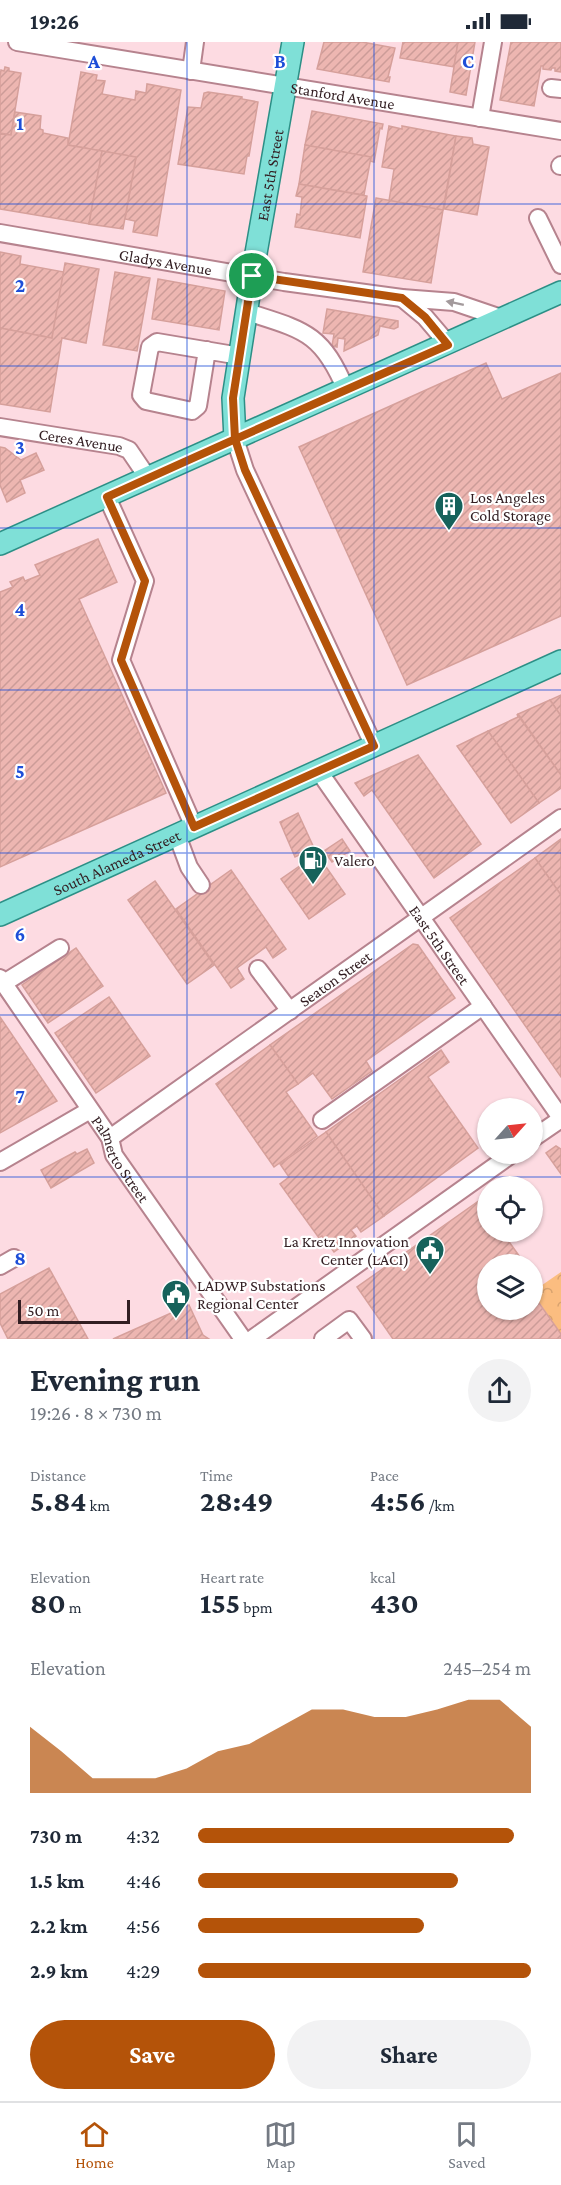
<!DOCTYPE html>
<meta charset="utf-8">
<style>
body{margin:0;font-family:"Crimson Pro",serif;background:#f2f2f3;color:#1f2937;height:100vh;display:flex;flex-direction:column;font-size:22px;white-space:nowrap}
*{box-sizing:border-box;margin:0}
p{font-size:20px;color:#747a83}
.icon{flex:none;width:33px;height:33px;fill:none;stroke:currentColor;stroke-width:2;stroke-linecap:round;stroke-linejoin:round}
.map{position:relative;height:1297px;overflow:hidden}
.sheet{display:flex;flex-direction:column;background:#fff;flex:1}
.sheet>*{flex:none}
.needle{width:39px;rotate:63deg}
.tools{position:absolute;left:477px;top:1056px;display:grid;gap:12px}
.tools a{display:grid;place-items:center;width:66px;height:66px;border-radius:50%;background:#fff;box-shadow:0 2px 4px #0004;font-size:30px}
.scale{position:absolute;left:18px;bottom:15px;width:112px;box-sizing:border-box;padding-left:6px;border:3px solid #321e22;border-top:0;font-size:16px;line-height:21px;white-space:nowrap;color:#321e22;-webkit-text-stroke:4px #fff;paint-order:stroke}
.pin{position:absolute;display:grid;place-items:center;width:51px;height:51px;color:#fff;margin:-26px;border:3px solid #fff;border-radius:50%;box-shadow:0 2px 6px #0007}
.round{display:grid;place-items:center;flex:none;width:63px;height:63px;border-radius:32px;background:#f2f2f3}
.overview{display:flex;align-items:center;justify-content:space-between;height:102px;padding:0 30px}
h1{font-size:33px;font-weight:700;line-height:45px}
.stats{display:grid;grid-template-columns:repeat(3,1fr);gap:9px;height:102px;padding:6px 30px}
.stats div{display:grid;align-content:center}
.stats b{font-size:30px;font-weight:700}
.stats small{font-size:16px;font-weight:400}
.stats p{font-size:16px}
.chart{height:168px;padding:12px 30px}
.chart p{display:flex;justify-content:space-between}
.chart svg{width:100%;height:108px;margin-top:6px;fill:#b45309;opacity:.7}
.action{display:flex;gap:12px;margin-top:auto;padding:12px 30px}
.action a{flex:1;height:69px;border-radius:36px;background:#b45309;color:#fff;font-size:24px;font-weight:700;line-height:69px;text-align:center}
.action a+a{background:#f2f2f3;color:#1f2937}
ul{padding:0 30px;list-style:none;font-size:20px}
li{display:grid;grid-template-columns:96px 72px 1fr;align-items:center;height:45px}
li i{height:15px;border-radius:8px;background:#b45309}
.status{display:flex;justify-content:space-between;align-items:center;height:42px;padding:0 30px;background:#fff;direction:ltr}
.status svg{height:16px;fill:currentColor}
.dock{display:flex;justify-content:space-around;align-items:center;height:84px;border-top:2px solid #e0e1e3;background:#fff;font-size:16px;color:#747a83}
.dock a{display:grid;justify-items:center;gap:3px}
.dock .current{color:#b45309}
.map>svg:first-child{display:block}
.forest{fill:url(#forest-crowns)}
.building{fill:url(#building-hatch);stroke:#d6a09b;stroke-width:1.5}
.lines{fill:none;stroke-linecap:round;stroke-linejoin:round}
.minor-casing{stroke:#b6838e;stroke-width:20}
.major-casing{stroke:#2c8f86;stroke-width:24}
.minor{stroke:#fff;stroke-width:16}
.major{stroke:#7fe0d7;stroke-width:21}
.oneway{fill:#a39a9c}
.route-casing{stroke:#fff;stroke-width:12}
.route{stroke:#b45309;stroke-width:8}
.grid{fill:none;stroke:#1d4ed8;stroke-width:1.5;stroke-opacity:0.55}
.labels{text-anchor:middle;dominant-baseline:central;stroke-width:4.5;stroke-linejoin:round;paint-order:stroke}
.street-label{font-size:16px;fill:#321e22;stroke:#fff}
.poi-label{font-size:16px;fill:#321e22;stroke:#fff;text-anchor:start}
.grid-label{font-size:20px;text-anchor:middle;font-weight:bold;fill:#1d4ed8;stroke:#fff;stroke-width:4.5;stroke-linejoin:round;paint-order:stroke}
</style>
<div class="status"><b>19:26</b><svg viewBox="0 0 49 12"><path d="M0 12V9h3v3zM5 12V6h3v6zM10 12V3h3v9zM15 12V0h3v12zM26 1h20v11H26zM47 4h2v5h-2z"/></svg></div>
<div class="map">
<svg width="561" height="1297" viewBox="0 0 561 1297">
<defs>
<pattern id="forest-crowns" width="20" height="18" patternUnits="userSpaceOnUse" patternTransform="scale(1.5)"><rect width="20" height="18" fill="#fbbd80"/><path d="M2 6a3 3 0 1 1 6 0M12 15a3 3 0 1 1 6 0" fill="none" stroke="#d8a26e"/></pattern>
<pattern id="building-hatch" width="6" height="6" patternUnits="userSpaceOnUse" patternTransform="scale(1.5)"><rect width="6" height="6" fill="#edb6b1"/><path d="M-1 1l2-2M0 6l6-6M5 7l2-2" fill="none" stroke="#cc9c98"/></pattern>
</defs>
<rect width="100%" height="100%" fill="#fddbe2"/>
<polygon class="forest" points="561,1230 561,1292 532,1250"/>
<g class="building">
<polygon points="324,0 362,0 395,6 388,35 390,35 389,40 317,27"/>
<polygon points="403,0 458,0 454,25 400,16"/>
<polygon points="458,0 475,0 466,53 450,50"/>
<polygon points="511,0 561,0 561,30 555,29 555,26 552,26 551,28 543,27 543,24 541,24 534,64 500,58"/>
<polygon points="5,25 9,26 9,29 21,31 11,93 0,91 0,34 1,28 4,29"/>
<polygon points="81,30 97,33 96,38 105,39 102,52 135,58 136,49 146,51 147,42 181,48 157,194 133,190 135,179 125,177 136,115 68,103"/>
<polygon points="208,50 242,55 242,57 258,60 249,114 247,114 244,132 178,122 188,65 201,66 204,51"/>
<polygon points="312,69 383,82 382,87 380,86 374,120 370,119 371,115 305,103"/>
<polygon points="15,70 41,74 40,87 43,88 43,91 68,96 68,103 102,109 89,182 0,167 0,92 11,93"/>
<polygon points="389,84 402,87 402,84 456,94 443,168 389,159 394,127 382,125"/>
<polygon points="456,94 472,96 473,102 489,105 477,173 444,167"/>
<polygon points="305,103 371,115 364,153 299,142"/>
<polygon points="102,109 136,115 123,187 89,182"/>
<polygon points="299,142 367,154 360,196 295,185 297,172 300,173 302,155 296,154"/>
<polygon points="376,156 443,168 431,241 363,230"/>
<polygon points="0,210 21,214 20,222 64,230 52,296 0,286"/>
<polygon points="65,221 99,227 86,301 62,296 50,370 0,362 0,286 52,296"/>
<polygon points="115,230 150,236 137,309 103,303"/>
<polygon points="158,237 225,249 219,288 152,277"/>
<polygon points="327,267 398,279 398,285 394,287 380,284 378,293 344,309 345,297 338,296 337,305 332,304 334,292 323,291"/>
<polygon points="486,321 502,357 561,331 561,574 407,643 299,405"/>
<polygon points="0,405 5,406 21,418 36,411 44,428 20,438 25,451 7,460 0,443"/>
<polygon points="98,497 117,540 79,557 166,751 0,825 0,550 13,545 10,540 23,535 25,539 40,533 35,523"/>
<polygon points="561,653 561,674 550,658"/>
<polygon points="550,658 561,674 561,733 518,672"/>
<polygon points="517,672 561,733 561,746 539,761 488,689 518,675"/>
<polygon points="488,689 539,761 511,781 457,704"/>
<polygon points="418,713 481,802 434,836 372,748 364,754 355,741"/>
<polygon points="298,771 314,806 295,815 280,780"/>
<polygon points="342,797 350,809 332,820 324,809"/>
<polygon points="561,797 561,853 535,816"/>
<polygon points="317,812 345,852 309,877 281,837"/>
<polygon points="535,816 561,853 561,1035 450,876"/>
<polygon points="231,828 286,907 273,916 266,905 237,926 244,937 231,946 176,867"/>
<polygon points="155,839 214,923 187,942 128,858"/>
<polygon points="413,902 418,903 455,956 366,1019 372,1029 332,1057 313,1031 298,1042 270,1003"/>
<polygon points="76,906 103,944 48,981 22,943"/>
<polygon points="109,955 150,1014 96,1051 55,991"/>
<polygon points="0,975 57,1059 0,1091"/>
<polygon points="270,1003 298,1042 286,1050 317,1094 274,1125 216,1042"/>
<polygon points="441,1008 449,1020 428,1035 478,1106 384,1174 326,1090"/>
<polygon points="326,1090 384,1174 361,1190 357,1184 351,1188 356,1194 334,1210 322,1194 319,1196 280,1142 289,1135 280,1122"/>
<polygon points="556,1104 561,1107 561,1132 546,1111"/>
<polygon points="87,1107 94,1121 51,1146 41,1128 75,1110 77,1112"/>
<polygon points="480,1158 488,1169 488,1190 502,1190 525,1222 488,1222 488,1268 532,1268 532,1251 561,1292 561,1297 393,1297 357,1245"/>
<polygon points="49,1226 88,1297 8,1297 0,1281 0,1252"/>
<polygon points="532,1233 540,1245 532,1250"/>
<polygon points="189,1263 203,1293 209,1297 113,1297"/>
</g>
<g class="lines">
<g class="minor-casing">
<g id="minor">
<path id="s1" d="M17,0L561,89"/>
<polyline points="191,29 195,0"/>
<polyline points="551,46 561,47"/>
<polyline points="480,76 493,0"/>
<polyline points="560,124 561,123"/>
<polyline points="538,176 561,223"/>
<path id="s2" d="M0,191L284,240L402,256L454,260L504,277"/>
<polyline points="402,256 425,275 448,302"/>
<path d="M247,270C303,288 322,290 346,348"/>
<polyline points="207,308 198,364 192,369 146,359 141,353 150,305 157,300 240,314"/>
<path id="s3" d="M0,385L119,404L129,408L148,436"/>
<polyline points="235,397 245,428 374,704"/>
<polyline points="107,455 145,539 121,618 194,785"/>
<path id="s4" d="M318,728L561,1076"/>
<polyline points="177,793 189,825 201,843"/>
<polyline points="258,927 290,969"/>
<path id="s5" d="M0,936L110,1096L114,1113L243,1297"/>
<polyline points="4,941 60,906"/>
<polyline points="322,1078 483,964"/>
<path id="s6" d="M110,1096L561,776"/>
<polyline points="532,1097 561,1077"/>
<polyline points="0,1120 90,1068"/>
<polyline points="0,1224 14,1216"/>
<polyline points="252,1297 512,1112"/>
<polyline points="323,1297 349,1278 363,1297"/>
</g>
</g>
<g class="major-casing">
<g id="major">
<path id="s7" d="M235,397L233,356L252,234L293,0"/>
<polyline points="0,502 561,250"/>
<path id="s8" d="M0,873L561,619"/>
</g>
</g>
<use href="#minor" class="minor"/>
<use href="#major" class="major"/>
</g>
<defs><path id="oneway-solid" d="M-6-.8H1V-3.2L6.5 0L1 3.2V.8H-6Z" transform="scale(1.5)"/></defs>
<use class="oneway" href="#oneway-solid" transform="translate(455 261) rotate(-168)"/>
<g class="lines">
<g class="route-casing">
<path id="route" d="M252,234L233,356L235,397L245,428L374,704L194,785L121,618L145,539L107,455C220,403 334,353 448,303L425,275L402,256L252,234"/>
</g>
<use href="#route" class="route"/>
</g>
<path class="grid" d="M187,0V1297M374,0V1297M0,162H561M0,324H561M0,486H561M0,648H561M0,811H561M0,973H561M0,1135H561"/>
<defs>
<g id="building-pin" transform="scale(1.5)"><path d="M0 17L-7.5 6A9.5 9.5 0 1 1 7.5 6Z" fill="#16625b" stroke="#fff"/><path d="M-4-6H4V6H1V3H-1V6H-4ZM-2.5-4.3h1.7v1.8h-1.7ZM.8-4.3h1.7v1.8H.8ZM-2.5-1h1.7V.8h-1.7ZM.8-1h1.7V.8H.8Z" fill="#fff"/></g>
<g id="fuel-pin" transform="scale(1.5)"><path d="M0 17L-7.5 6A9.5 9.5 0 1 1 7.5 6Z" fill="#16625b" stroke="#fff"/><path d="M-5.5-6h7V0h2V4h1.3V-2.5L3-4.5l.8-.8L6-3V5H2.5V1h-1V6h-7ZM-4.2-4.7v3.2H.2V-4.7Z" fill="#fff"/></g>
<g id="civic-pin" transform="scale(1.5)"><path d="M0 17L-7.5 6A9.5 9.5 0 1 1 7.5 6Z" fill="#16625b" stroke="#fff"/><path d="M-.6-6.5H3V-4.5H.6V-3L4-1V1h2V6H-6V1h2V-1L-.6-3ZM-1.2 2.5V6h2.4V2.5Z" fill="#fff"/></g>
</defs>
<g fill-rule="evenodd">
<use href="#building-pin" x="449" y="464"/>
<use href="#fuel-pin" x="313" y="818"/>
<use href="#civic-pin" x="430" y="1208"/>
<use href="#civic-pin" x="176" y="1252"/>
</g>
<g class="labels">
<g class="street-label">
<text stroke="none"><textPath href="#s1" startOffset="330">Stanford Avenue</textPath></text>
<text stroke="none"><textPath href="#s7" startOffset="267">East 5th Street</textPath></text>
<text stroke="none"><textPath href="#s2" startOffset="168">Gladys Avenue</textPath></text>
<text stroke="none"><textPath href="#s3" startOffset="82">Ceres Avenue</textPath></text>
<text stroke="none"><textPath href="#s8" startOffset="128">South Alameda Street</textPath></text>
<text stroke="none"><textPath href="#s4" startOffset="213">East 5th Street</textPath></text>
<text stroke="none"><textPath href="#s6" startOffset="276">Seaton Street</textPath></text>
<text stroke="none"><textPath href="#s5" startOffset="218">Palmetto Street</textPath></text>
</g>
<g class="poi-label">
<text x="470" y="455">Los Angeles<tspan x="470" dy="18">Cold Storage</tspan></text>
<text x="334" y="818">Valero</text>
<text x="409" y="1199" text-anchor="end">La Kretz Innovation<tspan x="409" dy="18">Center (LACI)</tspan></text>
<text x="197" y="1243">LADWP Substations<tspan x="197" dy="18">Regional Center</tspan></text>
</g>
</g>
<g class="grid-label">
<text x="94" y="26">A</text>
<text x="280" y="26">B</text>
<text x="468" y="26">C</text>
<text x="20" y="88">1</text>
<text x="20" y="250">2</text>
<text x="20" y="412">3</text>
<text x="20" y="574">4</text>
<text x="20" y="736">5</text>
<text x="20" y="899">6</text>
<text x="20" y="1061">7</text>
<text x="20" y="1223">8</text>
</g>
</svg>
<div class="tools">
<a><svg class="needle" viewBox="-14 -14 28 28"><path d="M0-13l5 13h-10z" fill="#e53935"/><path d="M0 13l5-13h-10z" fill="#747a83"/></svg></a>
<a><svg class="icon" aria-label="locate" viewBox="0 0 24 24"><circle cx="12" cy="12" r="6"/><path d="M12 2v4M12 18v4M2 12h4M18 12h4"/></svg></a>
<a><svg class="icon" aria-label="layers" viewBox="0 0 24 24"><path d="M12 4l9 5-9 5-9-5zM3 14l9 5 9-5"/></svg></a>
</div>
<div class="scale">50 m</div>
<div class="pin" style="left:252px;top:234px;background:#1e9e55"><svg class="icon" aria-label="arrive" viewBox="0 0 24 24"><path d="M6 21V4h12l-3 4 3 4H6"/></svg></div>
</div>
<section class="sheet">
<div class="overview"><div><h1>Evening run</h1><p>19:26 · 8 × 730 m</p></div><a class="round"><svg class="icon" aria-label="share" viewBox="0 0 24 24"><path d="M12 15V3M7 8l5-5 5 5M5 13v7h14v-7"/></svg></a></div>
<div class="stats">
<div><p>Distance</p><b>5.84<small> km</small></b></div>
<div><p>Time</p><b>28:49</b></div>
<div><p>Pace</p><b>4:56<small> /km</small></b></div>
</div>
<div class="stats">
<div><p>Elevation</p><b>80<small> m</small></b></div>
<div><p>Heart rate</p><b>155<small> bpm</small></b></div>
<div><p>kcal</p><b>430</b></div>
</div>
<div class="chart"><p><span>Elevation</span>245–254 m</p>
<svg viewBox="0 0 160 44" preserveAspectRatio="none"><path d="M0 44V17L10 27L20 38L30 38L40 38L50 34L60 27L70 24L80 17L90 10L100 10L110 13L120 13L130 10L140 6L150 6L160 17V44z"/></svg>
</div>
<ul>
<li><b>730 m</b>4:32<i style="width:95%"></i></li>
<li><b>1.5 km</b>4:46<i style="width:78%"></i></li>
<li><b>2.2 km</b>4:56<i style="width:68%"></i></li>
<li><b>2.9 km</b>4:29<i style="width:100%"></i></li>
</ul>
<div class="action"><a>Save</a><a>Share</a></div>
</section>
<nav class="dock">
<a class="current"><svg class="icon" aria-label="home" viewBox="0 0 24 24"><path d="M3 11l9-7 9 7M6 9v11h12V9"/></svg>Home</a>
<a><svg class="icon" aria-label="map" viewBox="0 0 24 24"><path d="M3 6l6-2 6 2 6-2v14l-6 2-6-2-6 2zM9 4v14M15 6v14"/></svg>Map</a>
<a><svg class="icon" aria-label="saved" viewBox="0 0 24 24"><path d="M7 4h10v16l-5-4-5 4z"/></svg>Saved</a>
</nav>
